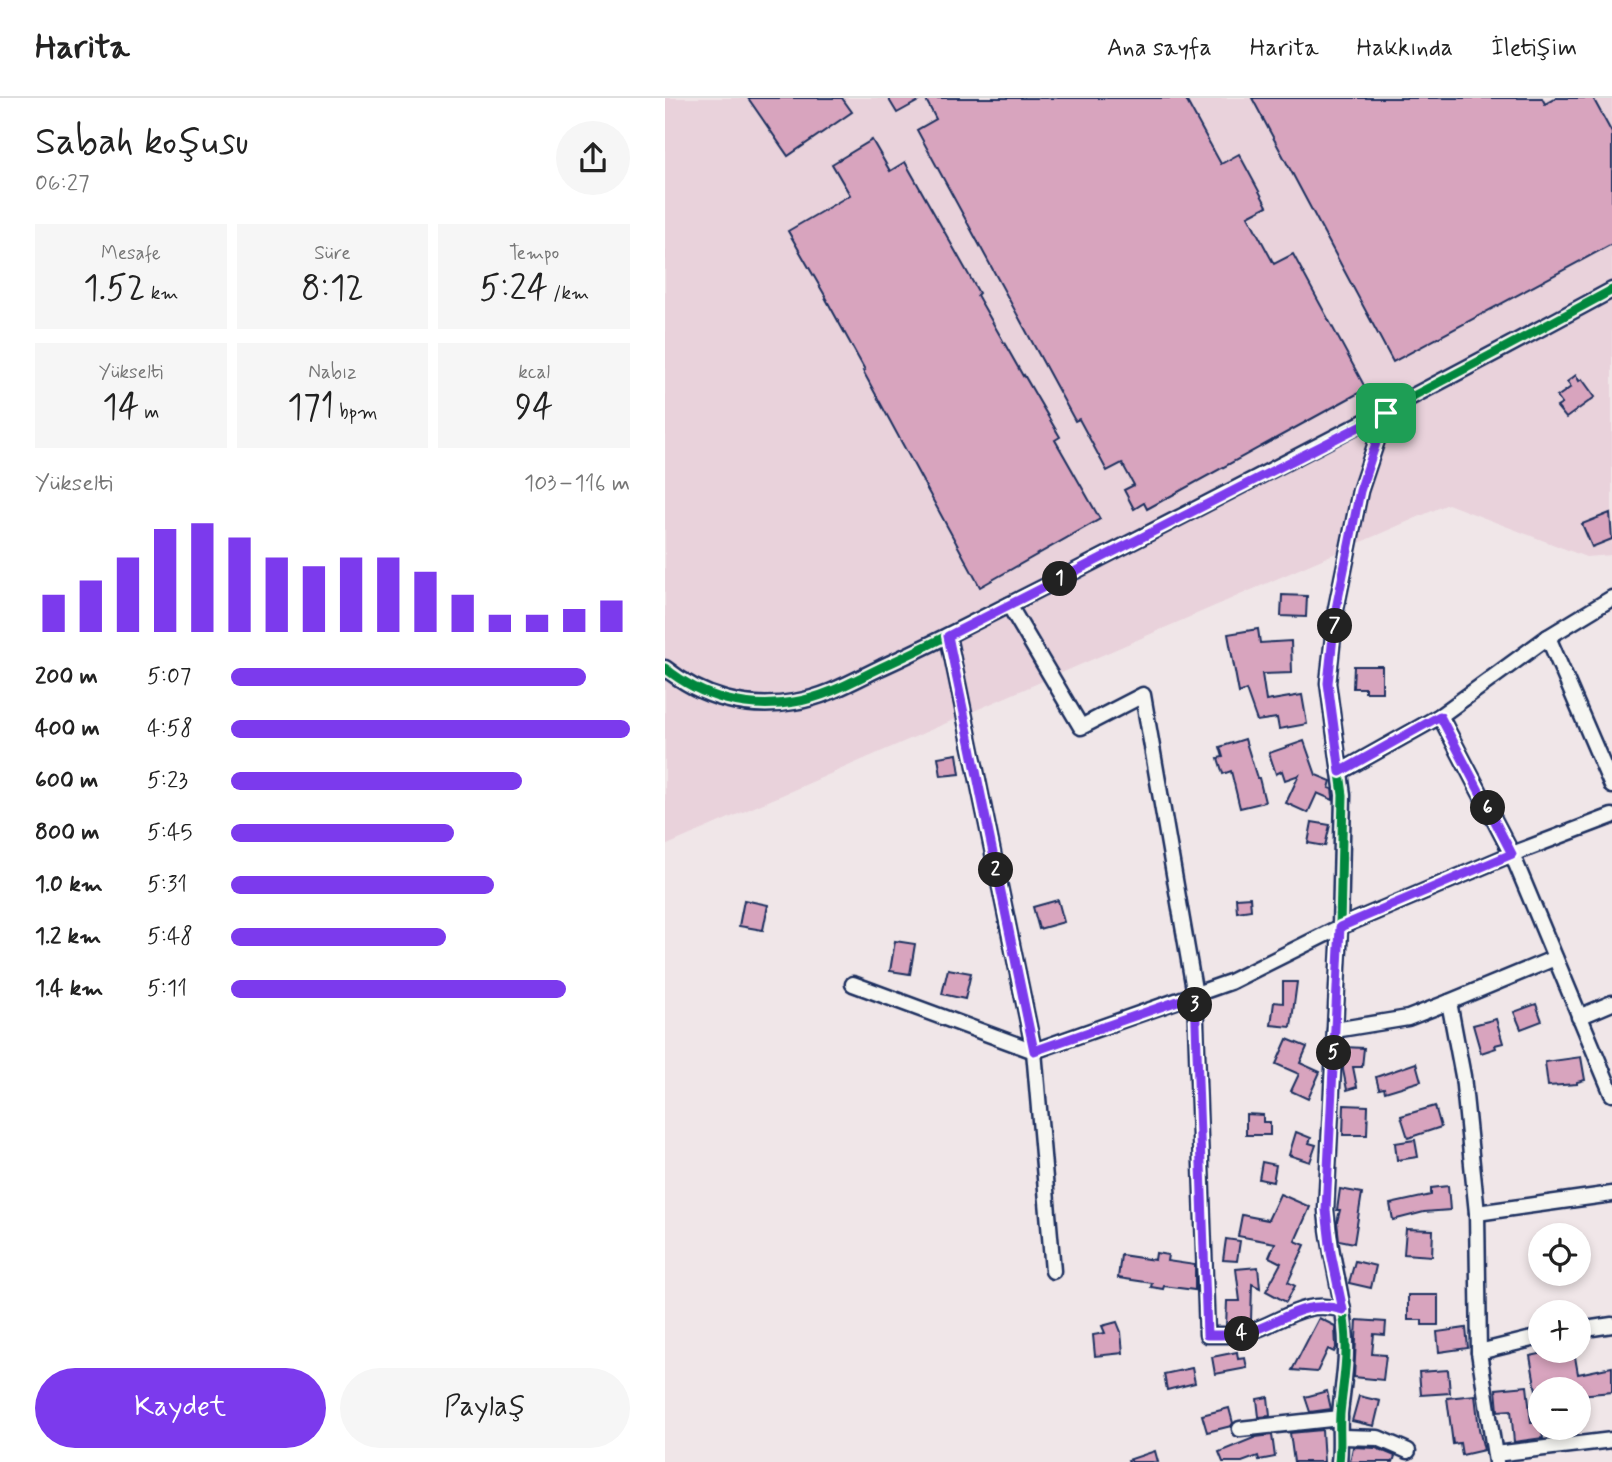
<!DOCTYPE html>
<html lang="tr">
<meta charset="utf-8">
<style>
body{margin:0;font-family:Mynerve,sans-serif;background:#f6f6f6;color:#222;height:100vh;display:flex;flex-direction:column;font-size:26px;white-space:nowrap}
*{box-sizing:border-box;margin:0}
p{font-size:23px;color:#767676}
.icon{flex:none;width:38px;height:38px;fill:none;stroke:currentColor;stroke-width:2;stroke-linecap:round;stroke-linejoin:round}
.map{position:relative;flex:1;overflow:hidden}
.details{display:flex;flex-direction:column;background:#fff;width:665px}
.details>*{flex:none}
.buttons{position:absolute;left:863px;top:1125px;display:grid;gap:14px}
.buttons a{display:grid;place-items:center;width:63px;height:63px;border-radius:50%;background:#fff;box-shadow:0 4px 10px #0003;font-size:35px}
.pin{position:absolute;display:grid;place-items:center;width:60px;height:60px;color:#fff;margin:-30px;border-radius:14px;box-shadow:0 4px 10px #0006}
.km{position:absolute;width:35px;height:35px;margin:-18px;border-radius:50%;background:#222;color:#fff;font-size:19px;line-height:35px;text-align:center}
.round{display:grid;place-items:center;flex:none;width:74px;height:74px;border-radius:37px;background:#f6f6f6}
.overview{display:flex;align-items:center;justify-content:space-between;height:119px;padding:0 35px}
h1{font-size:38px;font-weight:600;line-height:52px}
.figures{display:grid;grid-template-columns:repeat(3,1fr);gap:10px;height:119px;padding:7px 35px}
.figures div{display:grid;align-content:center;border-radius:0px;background:#f6f6f6;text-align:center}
.figures b{font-size:35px;font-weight:600}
.figures small{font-size:19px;font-weight:400}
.figures p{font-size:19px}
.chart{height:196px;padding:14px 35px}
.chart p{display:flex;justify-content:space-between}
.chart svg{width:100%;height:126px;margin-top:7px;stroke:#7c3aed;stroke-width:6}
.primary-button{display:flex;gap:14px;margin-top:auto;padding:14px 35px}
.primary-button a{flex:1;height:80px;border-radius:42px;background:#7c3aed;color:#fff;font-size:28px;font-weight:600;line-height:80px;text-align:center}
.primary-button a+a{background:#f6f6f6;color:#222}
ul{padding:0 35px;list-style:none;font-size:23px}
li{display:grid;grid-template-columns:112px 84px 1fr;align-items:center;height:52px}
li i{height:18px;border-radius:9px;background:#7c3aed}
header{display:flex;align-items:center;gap:42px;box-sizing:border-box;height:98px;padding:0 35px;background:#fff;border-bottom:2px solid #e0e0e0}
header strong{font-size:33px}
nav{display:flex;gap:38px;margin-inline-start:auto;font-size:24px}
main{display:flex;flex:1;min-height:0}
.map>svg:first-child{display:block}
.built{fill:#e9d2db}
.building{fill:#d8a4be;stroke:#1b2f5e;stroke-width:2}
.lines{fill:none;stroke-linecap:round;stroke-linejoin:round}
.street-casing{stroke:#1b2f5e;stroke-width:19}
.street{stroke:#f6f6f2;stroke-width:14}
.cycleway-casing{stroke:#f6f6f2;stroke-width:13}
.cycleway{stroke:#00873e;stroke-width:9}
.route-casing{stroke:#fff;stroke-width:14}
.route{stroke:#7c3aed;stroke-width:9}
</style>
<header>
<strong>Harita</strong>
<nav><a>Ana sayfa</a><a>Harita</a><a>Hakkında</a><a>İletişim</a></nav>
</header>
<main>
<section class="details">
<div class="overview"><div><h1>Sabah koşusu</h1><p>06:27</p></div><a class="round"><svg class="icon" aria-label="share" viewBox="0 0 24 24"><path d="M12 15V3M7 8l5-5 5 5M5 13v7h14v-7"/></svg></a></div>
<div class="figures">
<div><p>Mesafe</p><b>1.52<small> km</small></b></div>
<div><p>Süre</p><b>8:12</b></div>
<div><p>Tempo</p><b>5:24<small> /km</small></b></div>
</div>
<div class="figures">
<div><p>Yükselti</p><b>14<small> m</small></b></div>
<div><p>Nabız</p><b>171<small> bpm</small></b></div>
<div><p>kcal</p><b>94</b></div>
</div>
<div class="chart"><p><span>Yükselti</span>103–116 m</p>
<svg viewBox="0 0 160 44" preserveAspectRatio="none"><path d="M5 44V31M15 44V26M25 44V18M35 44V8M45 44V6M55 44V11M65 44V18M75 44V21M85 44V18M95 44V18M105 44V23M115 44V31M125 44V38M135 44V38M145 44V36M155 44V33"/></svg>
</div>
<ul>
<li><b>200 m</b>5:07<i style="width:89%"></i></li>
<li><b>400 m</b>4:58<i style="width:100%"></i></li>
<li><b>600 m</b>5:23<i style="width:73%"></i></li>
<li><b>800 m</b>5:45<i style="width:56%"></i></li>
<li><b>1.0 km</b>5:31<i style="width:66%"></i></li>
<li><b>1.2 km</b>5:48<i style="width:54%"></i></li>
<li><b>1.4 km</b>5:11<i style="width:84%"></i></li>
</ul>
<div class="primary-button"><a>Kaydet</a><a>Paylaş</a></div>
</section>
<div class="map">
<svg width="947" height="1364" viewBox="0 0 947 1364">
<rect width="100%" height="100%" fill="#f0e6e8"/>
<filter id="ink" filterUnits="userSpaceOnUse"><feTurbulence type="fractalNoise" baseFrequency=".0143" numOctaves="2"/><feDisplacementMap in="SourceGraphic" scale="14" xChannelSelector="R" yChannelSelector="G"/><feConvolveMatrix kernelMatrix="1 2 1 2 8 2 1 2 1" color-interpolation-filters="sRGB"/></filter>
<g filter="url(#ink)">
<polygon class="built" points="0,0 947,0 947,457 921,459 783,406 0,748"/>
<g class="building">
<polygon points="83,0 177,0 187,14 123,58"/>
<polygon points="223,0 259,0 232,15"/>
<polygon points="260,0 520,0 556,66 574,56 602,108 583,118 609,166 628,156 701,291 482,411 479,405 469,411 459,392 469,387 457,365 442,373 414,321 410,323 252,32 271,21"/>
<polygon points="587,0 877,0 880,6 891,0 928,0 947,35 947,146 728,264"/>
<polygon points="207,42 225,73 240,64 314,195 312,197 358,278 359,277 395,339 390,342 435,421 315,489 198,273 200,272 161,201 162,201 123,133 185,97 167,66"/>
<polygon points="911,277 914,283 917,281 930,299 901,320 892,309 897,306 892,299 906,289 902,284"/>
<polygon points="945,415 947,441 927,449 917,426"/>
<polygon points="617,497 642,498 641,519 616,518"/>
<polygon points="593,531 595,545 626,543 627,575 597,576 601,603 637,597 642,626 614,631 612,620 592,623 581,592 574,595 563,536"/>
<polygon points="689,568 717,568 717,594 700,594 700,590 688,590"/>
<polygon points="580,641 592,680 594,680 600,704 575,710 566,673 558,676 553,660 558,659 555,649"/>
<polygon points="639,643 651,677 666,683 664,690 667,691 668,698 668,702 652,695 643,715 621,705 634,677 620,682 617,673 611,676 604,655"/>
<polygon points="292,656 295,676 276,678 273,659"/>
<polygon points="647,724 665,727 660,748 643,745"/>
<polygon points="585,799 586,812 572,814 571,800"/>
<polygon points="79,802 103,807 98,832 74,828"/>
<polygon points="393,802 399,824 374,831 368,809"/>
<polygon points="230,843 250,846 245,876 225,873"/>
<polygon points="283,871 306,875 300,901 277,896"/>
<polygon points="618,884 632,884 626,929 606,927 609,904 618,905"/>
<polygon points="871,906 877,923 856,931 849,914"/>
<polygon points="831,921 838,945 830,947 831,950 816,955 808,927"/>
<polygon points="622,941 642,949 635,965 655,974 643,1001 626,993 634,976 611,966"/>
<polygon points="679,949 699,950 697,969 688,969 692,989 682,992 678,972"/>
<polygon points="916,959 920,982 912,984 912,986 883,988 880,964"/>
<polygon points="751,965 756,983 720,994 719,990 714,991 711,979"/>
<polygon points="679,1007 703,1008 702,1037 678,1037"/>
<polygon points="770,1008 776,1029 743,1040 736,1018"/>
<polygon points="581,1016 598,1017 598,1024 605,1024 605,1037 581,1037"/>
<polygon points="631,1034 646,1040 644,1045 651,1047 645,1064 624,1057"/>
<polygon points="750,1042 753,1059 732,1062 730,1045"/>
<polygon points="597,1064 611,1067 608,1084 594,1081"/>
<polygon points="783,1088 785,1112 759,1114 728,1122 725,1106 766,1097 766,1090"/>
<polygon points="675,1091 697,1095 689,1145 674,1142 672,1124 675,1112 672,1112"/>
<polygon points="615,1096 645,1109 630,1143 640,1147 623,1184 630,1188 621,1204 601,1193 616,1165 604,1159 610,1145 573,1138 577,1117 603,1122"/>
<polygon points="741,1131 768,1132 767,1158 739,1156"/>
<polygon points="561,1141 575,1143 572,1163 558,1162"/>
<polygon points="491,1155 503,1157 502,1163 530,1167 530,1192 499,1188 498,1191 486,1189 487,1185 453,1180 456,1157 490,1162"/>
<polygon points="690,1163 711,1168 706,1190 684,1185"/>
<polygon points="593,1169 595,1190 587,1186 586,1223 561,1228 562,1203 575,1203 571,1171"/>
<polygon points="743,1197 773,1197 773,1227 757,1227 757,1222 743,1222"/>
<polygon points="654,1220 670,1228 671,1250 669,1254 663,1251 652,1274 627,1272"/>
<polygon points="692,1222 721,1224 720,1237 709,1236 707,1256 721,1257 718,1282 689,1279"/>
<polygon points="452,1224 456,1234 458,1255 430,1258 428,1237 440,1235 437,1228"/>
<polygon points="801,1230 803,1250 774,1254 772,1234"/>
<polygon points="889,1253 909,1253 913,1276 947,1269 947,1294 914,1297 914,1292 871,1292 865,1258"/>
<polygon points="572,1254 573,1261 580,1260 582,1270 550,1276 547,1259"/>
<polygon points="527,1270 530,1285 502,1292 499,1276"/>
<polygon points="783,1272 785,1295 756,1297 754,1274"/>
<polygon points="862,1288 866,1324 875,1324 878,1340 849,1344 846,1312 833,1313 831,1291"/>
<polygon points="662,1293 666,1311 645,1314 640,1299"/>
<polygon points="810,1297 814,1331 819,1352 797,1357 795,1345 788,1346 782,1300"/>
<polygon points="694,1298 715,1303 709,1328 687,1323"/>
<polygon points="603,1299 605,1318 594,1319 592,1301"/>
<polygon points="564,1310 568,1325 566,1328 542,1334 537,1317"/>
<polygon points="657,1332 659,1364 629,1364 625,1335"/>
<polygon points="607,1337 610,1359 594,1362 593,1358 577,1364 558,1364 554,1354 591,1339"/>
<polygon points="688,1349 711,1350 730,1358 728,1364 685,1364"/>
<polygon points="490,1353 493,1364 464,1364 463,1362"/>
</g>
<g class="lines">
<g class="street-casing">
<g id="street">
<path d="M344,507L416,629L478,597L530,897L542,1237C555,1237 569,1238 581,1235C617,1225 637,1200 678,1212"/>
<polyline points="283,538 369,953 388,1173"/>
<polyline points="883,539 947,688"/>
<path d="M0,570C37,600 82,612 129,604C161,599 188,583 217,569C272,544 325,516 379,489C569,392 759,294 947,192"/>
<polyline points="775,618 847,756 947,996"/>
<polyline points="675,674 775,618 883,539 947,500"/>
<polyline points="188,886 369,953 565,884 675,829 847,756 947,718"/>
<polyline points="784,904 890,860"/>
<polyline points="914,919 947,905"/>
<polyline points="670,932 743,920 784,904 798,978 812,1115 814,1254 831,1364"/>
<polyline points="812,1115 947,1096"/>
<polyline points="914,1232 947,1227"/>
<polyline points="814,1254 875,1239"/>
<polyline points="575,1331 675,1320"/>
<polyline points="677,1339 713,1340 743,1353"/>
<polyline points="830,1356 947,1342"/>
<path d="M674,1364C676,1348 674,1332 675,1316C677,1293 682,1268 681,1246C680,1201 664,1157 661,1112L675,829L678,697L663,585L671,511L695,393L721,315"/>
</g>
</g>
<use href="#street" class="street"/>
<g class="cycleway-casing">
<g id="cycleway">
<path d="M0,570C37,600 82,612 129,604C161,599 188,583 217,569C272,544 325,516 379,489C569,392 759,294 947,192"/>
<path d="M674,1364C676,1348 674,1332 675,1316C677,1293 682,1268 681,1246C680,1201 664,1157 661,1112L675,829L678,697L663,585L671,511L695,393L721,315"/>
</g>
</g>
<use href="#cycleway" class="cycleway"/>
</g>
</g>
<g class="lines" filter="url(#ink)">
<g class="route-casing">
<path id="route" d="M721,315L695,393L671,511L663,585L675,674L775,618L847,756L675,829L661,1112L666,1155L678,1212C637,1200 617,1225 581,1235C569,1238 555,1237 542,1237L530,897L369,953L283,538Z"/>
</g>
<use href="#route" class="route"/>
</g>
</svg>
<div class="buttons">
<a><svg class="icon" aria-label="locate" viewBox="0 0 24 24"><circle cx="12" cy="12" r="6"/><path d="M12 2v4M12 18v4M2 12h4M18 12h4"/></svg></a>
<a>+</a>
<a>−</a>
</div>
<div class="pin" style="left:721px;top:315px;background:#1e9e55"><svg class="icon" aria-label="arrive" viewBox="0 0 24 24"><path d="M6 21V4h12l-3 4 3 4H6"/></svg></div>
<b class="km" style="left:395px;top:481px">1</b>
<b class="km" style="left:331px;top:772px">2</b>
<b class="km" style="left:530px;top:907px">3</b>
<b class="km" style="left:577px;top:1236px">4</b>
<b class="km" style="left:669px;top:955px">5</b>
<b class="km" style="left:823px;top:710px">6</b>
<b class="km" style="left:670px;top:528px">7</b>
</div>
</main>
